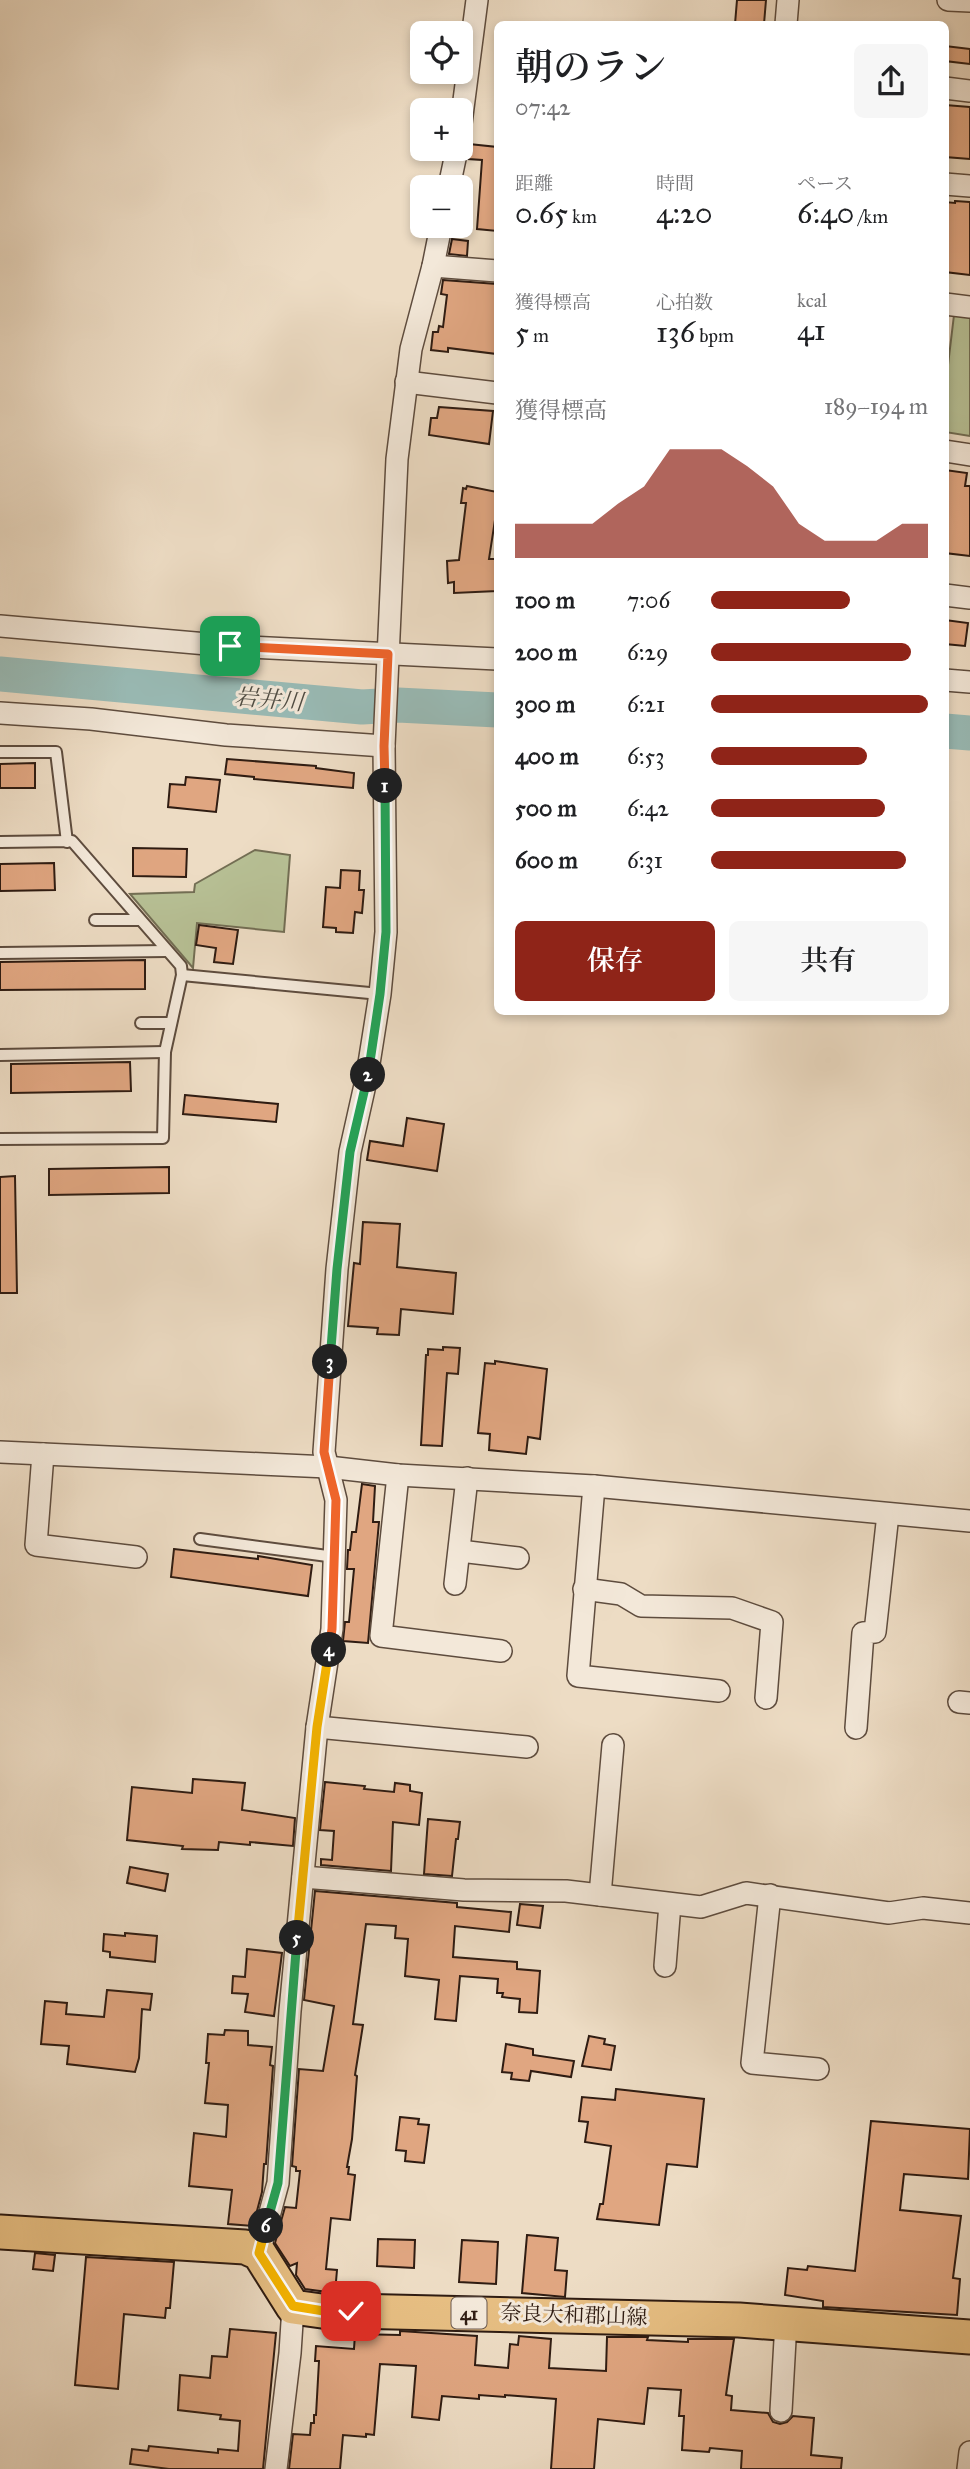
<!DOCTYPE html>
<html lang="ja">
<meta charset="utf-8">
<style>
body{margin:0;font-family:"IM FELL Great Primer","Noto Serif JP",serif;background:#f6f6f6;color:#202124;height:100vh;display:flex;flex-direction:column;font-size:26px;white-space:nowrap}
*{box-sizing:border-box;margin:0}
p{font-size:23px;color:#757577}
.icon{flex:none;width:38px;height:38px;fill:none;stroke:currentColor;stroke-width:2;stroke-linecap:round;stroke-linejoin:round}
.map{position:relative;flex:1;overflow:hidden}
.drawer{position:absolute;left:494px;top:21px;width:455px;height:994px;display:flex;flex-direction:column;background:#fff;border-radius:10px;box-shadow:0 4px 10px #0003}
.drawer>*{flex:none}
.tools{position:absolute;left:410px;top:21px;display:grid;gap:14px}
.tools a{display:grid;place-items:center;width:63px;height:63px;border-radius:10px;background:#fff;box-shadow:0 4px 10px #0003;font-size:35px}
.pin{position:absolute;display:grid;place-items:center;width:60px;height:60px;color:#fff;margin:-30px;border-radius:14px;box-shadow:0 4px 10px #0006}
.km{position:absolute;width:35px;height:35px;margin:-18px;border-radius:50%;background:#222;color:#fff;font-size:19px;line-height:35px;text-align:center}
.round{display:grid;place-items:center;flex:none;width:74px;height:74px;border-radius:10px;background:#f6f6f6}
.summary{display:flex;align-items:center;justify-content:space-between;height:119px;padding:0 21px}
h1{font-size:38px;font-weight:600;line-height:52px}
.stats{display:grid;grid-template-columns:repeat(3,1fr);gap:10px;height:119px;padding:7px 21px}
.stats div{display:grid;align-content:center}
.stats b{font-size:30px;font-weight:600}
.stats small{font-size:19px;font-weight:400}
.stats p{font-size:19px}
.chart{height:196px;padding:14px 21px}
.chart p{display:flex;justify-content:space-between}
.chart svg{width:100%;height:126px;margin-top:7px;fill:#8f2418;opacity:.7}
.primary-button{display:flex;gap:14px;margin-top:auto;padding:14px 21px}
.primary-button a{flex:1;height:80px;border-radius:10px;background:#8f2418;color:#fff;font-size:28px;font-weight:600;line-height:80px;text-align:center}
.primary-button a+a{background:#f6f6f6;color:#202124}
ul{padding:0 21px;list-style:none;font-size:23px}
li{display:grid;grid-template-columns:112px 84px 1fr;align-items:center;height:52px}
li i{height:18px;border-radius:9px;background:#8f2418}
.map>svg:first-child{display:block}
.green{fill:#b7c095;stroke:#736e54;stroke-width:2}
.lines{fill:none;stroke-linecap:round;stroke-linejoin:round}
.river{stroke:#99bbb6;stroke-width:35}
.building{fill:#e0a681;stroke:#2f1c12;stroke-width:2}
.service-casing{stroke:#5e4c3e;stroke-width:14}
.minor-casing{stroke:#5e4c3e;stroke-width:24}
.primary-casing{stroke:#2f1c12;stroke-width:37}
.service{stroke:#f3e8d9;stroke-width:10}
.minor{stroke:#f3e8d9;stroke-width:21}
.primary{stroke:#e6be82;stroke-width:33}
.split-1-casing{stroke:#fff;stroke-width:14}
.split-2-casing{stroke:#fff;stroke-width:14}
.split-3-casing{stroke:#fff;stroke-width:14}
.split-4-casing{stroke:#fff;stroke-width:14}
.split-5-casing{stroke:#fff;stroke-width:14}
.split-6-casing{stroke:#fff;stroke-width:14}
.split-7-casing{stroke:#fff;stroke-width:14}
.split-1{stroke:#f0652b;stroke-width:9}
.split-2{stroke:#22a559;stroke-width:9}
.split-3{stroke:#22a559;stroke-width:9}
.split-4{stroke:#f0652b;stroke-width:9}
.split-5{stroke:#f5b400;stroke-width:9}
.split-6{stroke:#22a559;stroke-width:9}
.split-7{stroke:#f5b400;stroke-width:9}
.labels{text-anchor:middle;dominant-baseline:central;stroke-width:6;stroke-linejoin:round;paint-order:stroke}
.shield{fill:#f3e8d9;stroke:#6a594e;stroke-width:2}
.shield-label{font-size:19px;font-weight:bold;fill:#2f1c12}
.street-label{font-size:21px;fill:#2f1c12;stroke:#f3e8d9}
.water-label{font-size:23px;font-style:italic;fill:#4f4c43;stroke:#f3e8d9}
</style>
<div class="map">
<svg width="970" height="2469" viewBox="0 0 970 2469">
<rect width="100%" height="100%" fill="#eddcc4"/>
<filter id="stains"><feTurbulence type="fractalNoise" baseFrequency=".00286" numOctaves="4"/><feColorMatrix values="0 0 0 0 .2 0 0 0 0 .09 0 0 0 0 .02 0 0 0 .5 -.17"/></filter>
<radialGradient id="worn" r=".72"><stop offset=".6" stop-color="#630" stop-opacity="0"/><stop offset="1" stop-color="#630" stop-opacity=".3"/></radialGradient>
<g class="green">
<polygon points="954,315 970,317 970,436 945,432 945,390"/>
<polygon points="255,850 290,855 284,932 197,923 193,968 130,894 194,892 195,884"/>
</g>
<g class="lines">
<g class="river">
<polyline points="0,674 362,707 398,705 497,710"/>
<polyline points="945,731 970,733"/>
</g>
</g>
<g class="building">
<polygon points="737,0 766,0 764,24 735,24"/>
<polygon points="945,46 970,49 970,64 945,61"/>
<polygon points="945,105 970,107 970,159 945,157"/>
<polygon points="469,144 497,147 497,231 477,229 482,160 468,159"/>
<polygon points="955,201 970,202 970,275 945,272 945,202 955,203"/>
<polygon points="452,239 468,241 467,256 449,254"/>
<polygon points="443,280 497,284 497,354 448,348 448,352 431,350 433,332 438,332 439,326 443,327 447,295 441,294"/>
<polygon points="439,407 493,411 489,444 429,435 431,418 437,418"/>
<polygon points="945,470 967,473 965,486 970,486 970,556 945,553"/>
<polygon points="467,486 497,492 497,507 489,559 497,559 497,591 454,593 454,582 448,583 447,561 459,560 466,503 461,503 463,488 466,489"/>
<polygon points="945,620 968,623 965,646 945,644"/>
<polygon points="227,759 316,766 316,768 354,773 353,788 254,779 254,777 225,774"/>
<polygon points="35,763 35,788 0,788 0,764"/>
<polygon points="186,777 220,780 216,812 168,807 170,784 185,785"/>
<polygon points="133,848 187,849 186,877 133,876"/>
<polygon points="54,863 55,890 0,891 0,864"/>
<polygon points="341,870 360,871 359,890 364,890 362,913 355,912 353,933 336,932 336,928 323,927 326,887 340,888"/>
<polygon points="199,925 238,930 233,964 214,962 216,948 196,945"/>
<polygon points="145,960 145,989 0,990 0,962"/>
<polygon points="130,1062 131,1091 11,1093 11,1064"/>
<polygon points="185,1095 278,1104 276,1122 183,1114"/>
<polygon points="407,1118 444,1124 437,1171 367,1160 370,1141 403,1146"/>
<polygon points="169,1167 169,1193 49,1195 49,1169"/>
<polygon points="15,1176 17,1293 0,1293 0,1177"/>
<polygon points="363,1222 400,1224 397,1267 456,1273 453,1314 401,1309 399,1335 377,1334 378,1328 348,1326 354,1263 360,1264"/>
<polygon points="443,1347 460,1348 458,1374 447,1373 442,1446 421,1445 426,1355 428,1355 428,1349 443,1350"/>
<polygon points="495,1361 547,1369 540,1439 528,1437 526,1454 489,1450 490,1434 478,1433 485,1363 495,1364"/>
<polygon points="362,1484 375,1486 373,1522 379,1522 368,1643 343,1641 345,1622 349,1622 354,1569 347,1569 348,1550 350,1550 352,1532 356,1532"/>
<polygon points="174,1549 258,1559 258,1556 312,1565 308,1596 171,1577"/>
<polygon points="193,1779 245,1783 242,1810 295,1818 293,1846 250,1842 250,1845 219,1842 218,1850 182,1849 183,1846 127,1840 132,1787 192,1793"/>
<polygon points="325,1782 365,1786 364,1789 394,1792 395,1783 410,1785 410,1791 422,1793 419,1825 393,1822 391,1871 321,1865 321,1859 332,1860 334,1831 320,1830"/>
<polygon points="428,1819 460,1822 458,1839 456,1839 452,1876 424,1874"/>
<polygon points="130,1867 168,1874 165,1891 127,1883"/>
<polygon points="315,1891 457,1903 457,1907 511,1912 509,1932 455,1926 453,1957 517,1962 517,1969 540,1971 537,2013 519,2012 520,1999 502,1997 503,1993 497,1993 498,1979 460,1976 456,2021 435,2019 439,1980 405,1976 408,1939 395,1938 396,1926 366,1924 353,2024 363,2025 355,2075 357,2076 352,2139 347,2167 349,2167 348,2174 355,2175 350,2220 331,2218 326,2269 337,2270 335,2293 305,2289 296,2275 297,2263 290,2266 275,2243 285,2207 296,2208 300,2171 296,2171 296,2167 292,2166 299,2069 323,2071 334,2006 304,2000"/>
<polygon points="520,1904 543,1906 540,1928 517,1925"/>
<polygon points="125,1933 157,1936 155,1962 110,1957 110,1952 103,1951 104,1934 125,1936"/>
<polygon points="247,1949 282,1953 274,2016 245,2012 248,1994 232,1993 233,1976 245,1977"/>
<polygon points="107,1990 152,1994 150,2010 142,2009 139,2058 135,2072 67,2064 69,2046 41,2044 45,2001 67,2003 66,2014 104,2017"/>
<polygon points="225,2030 248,2031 248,2045 272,2047 270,2065 273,2066 266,2164 264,2164 262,2192 253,2226 228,2224 232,2190 189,2186 194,2133 226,2137 228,2105 205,2103 209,2063 206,2063 208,2034 224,2035"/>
<polygon points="589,2036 605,2039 604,2044 615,2046 611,2070 582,2066"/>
<polygon points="506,2044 533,2049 533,2055 574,2061 571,2077 531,2071 529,2081 511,2079 512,2073 502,2072"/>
<polygon points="616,2089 704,2099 697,2167 667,2164 659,2225 597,2219 600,2204 603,2204 611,2146 585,2142 588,2122 579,2121 582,2097 615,2100"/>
<polygon points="400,2117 419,2119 418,2124 429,2125 424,2163 405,2161 406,2151 396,2150"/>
<polygon points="871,2121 970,2129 968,2179 904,2174 900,2210 961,2216 953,2278 960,2279 957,2315 823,2307 823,2301 785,2295 788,2268 807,2270 808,2266 855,2271"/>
<polygon points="527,2235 558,2238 555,2270 567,2271 565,2297 522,2293"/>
<polygon points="378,2239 415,2240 414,2268 377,2266"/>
<polygon points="462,2240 498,2242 496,2284 459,2282"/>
<polygon points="35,2253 55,2255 53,2271 33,2269"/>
<polygon points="86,2257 174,2262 170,2308 166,2308 165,2318 124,2314 118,2389 75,2385"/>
<polygon points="230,2329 276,2333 263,2469 169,2469 130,2464 132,2449 148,2451 149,2446 218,2453 218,2449 238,2451 240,2421 220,2419 221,2415 178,2410 180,2375 210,2378 212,2356 227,2357"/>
<polygon points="400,2331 477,2336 475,2365 508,2368 510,2344 518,2345 519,2336 551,2339 549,2368 606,2371 607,2337 648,2337 647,2340 688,2342 688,2339 734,2339 726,2395 732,2396 731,2410 768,2413 773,2422 780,2424 787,2422 793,2416 814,2418 811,2455 842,2458 841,2469 741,2469 742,2451 710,2448 709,2452 682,2450 684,2416 679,2416 681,2390 648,2388 644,2424 598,2419 594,2469 551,2469 556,2399 505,2395 505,2397 479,2395 479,2399 442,2396 439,2420 412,2417 416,2366 380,2364 374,2435 366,2434 366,2437 343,2435 340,2469 289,2469 293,2434 310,2435 311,2423 314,2423 314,2415 316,2415 319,2361 315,2361 316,2346 354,2349 355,2334 400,2335"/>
</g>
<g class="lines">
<g class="service-casing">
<g id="service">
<polyline points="0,752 56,752 67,842"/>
<polyline points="0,842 72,841 181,966 182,975 165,1052 163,1138 0,1139"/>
<polyline points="95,920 140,920"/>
<polyline points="0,953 167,951"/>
<polyline points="182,975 380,994"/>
<polyline points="141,1023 171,1023"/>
<polyline points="0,1055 165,1052"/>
<polyline points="200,1539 335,1557"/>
</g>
</g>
<g class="minor-casing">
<g id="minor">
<polyline points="948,0 970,1"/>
<polyline points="786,24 788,0"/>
<polyline points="945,88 970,91"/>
<polyline points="460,131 477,0"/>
<polyline points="945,184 970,186"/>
<polyline points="449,187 457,149"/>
<polyline points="433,266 497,271"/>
<polyline points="945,304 970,307"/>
<polyline points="406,382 497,393"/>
<polyline points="945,451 970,455"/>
<polyline points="945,595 970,598"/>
<polyline points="0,626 230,646 497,659"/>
<polyline points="945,680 970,682"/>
<polyline points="0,713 91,719 226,735 384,746"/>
<polyline points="0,1452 328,1467 398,1475 594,1486 970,1521"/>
<polyline points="43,1454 36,1545 136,1557"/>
<polyline points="398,1475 381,1636 501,1651"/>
<polyline points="594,1486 578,1676 719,1691"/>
<polyline points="460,1551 518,1558"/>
<polyline points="455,1584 467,1478"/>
<polyline points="584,1589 621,1594 641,1606 732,1608 772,1622 766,1698"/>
<polyline points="959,1702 970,1703"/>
<polyline points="317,1727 527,1747"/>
<polyline points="856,1728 863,1633 875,1632 888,1514"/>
<polyline points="303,1877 464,1890 566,1891 701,1907 746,1893 889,1913 923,1908 970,1913"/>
<polyline points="600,1895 613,1745"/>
<polyline points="770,1895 752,2063 818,2069"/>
<polyline points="665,1966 670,1904"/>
<polyline points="259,2253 278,2183 290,2011 317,1727 332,1629 336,1500 324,1452 337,1269 350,1152 367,1076 380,994 386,932 384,746 397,459 411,349 433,266 441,226"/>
<polyline points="781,2411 786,2322"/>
<polyline points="276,2469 290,2353 293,2307"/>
<polyline points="968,2469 970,2452"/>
</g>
</g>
<g class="primary-casing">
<polyline id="primary" points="0,2232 245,2247 259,2253 293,2307 336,2313 351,2311 739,2320 970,2337"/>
</g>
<use href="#service" class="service"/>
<use href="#minor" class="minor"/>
<use href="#primary" class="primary"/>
</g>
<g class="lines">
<g class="split-1-casing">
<polyline id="split-1" points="230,646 388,654 384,746 385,786"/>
</g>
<g class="split-2-casing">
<polyline id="split-2" points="368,1075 380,994 386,932 385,786"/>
</g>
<g class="split-3-casing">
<polyline id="split-3" points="330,1362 337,1269 350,1152 368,1075"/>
</g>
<g class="split-4-casing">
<polyline id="split-4" points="329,1650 332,1629 336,1500 324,1452 330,1362"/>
</g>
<g class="split-5-casing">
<polyline id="split-5" points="297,1938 317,1727 329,1650"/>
</g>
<g class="split-6-casing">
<polyline id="split-6" points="266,2226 278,2183 297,1938"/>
</g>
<g class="split-7-casing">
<polyline id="split-7" points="266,2226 259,2253 293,2306 336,2313 351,2311"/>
</g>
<use href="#split-1" class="split-1"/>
<use href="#split-2" class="split-2"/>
<use href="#split-3" class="split-3"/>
<use href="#split-4" class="split-4"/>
<use href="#split-5" class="split-5"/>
<use href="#split-6" class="split-6"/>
<use href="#split-7" class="split-7"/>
</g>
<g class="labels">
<rect class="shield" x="451.5" y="2297.5" width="35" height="31" rx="5"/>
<g class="shield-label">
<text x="469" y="2313">41</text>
</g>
<g class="street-label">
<text transform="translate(574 2315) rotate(2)">奈良大和郡山線</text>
</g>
<g class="water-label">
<text transform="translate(269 699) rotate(5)">岩井川</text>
</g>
</g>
<rect width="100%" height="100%" filter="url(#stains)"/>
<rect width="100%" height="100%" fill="url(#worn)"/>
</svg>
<div class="tools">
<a><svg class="icon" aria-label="locate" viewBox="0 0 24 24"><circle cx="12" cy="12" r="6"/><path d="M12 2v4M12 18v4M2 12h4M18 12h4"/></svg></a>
<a>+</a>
<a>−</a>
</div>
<div class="pin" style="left:230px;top:646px;background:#1e9e55"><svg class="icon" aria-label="arrive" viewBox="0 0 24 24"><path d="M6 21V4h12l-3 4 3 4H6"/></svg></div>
<div class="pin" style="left:351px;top:2311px;background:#d93025"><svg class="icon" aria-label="check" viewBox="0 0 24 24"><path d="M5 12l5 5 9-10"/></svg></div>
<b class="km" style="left:385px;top:786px">1</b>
<b class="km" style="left:368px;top:1075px">2</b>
<b class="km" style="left:330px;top:1362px">3</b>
<b class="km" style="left:329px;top:1650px">4</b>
<b class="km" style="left:297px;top:1938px">5</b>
<b class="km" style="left:266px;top:2226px">6</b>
<section class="drawer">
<div class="summary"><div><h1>朝のラン</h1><p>07:42</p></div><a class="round"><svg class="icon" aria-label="share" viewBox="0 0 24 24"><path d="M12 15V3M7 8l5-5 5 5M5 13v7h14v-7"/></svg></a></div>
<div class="stats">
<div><p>距離</p><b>0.65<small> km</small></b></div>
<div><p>時間</p><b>4:20</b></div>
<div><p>ペース</p><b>6:40<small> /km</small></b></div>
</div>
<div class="stats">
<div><p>獲得標高</p><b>5<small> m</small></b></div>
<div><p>心拍数</p><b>136<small> bpm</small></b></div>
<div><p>kcal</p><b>41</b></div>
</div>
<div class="chart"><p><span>獲得標高</span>189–194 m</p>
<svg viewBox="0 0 160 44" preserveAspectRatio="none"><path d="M0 44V32L10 32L20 32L30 32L40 25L50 19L60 6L70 6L80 6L90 12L100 19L110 32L120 38L130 38L140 38L150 32L160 32V44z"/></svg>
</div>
<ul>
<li><b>100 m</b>7:06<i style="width:64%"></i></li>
<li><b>200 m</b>6:29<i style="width:92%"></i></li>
<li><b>300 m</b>6:21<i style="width:100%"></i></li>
<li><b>400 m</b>6:53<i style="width:72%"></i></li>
<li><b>500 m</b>6:42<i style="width:80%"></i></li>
<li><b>600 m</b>6:31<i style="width:90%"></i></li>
</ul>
<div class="primary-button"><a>保存</a><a>共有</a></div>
</section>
</div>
